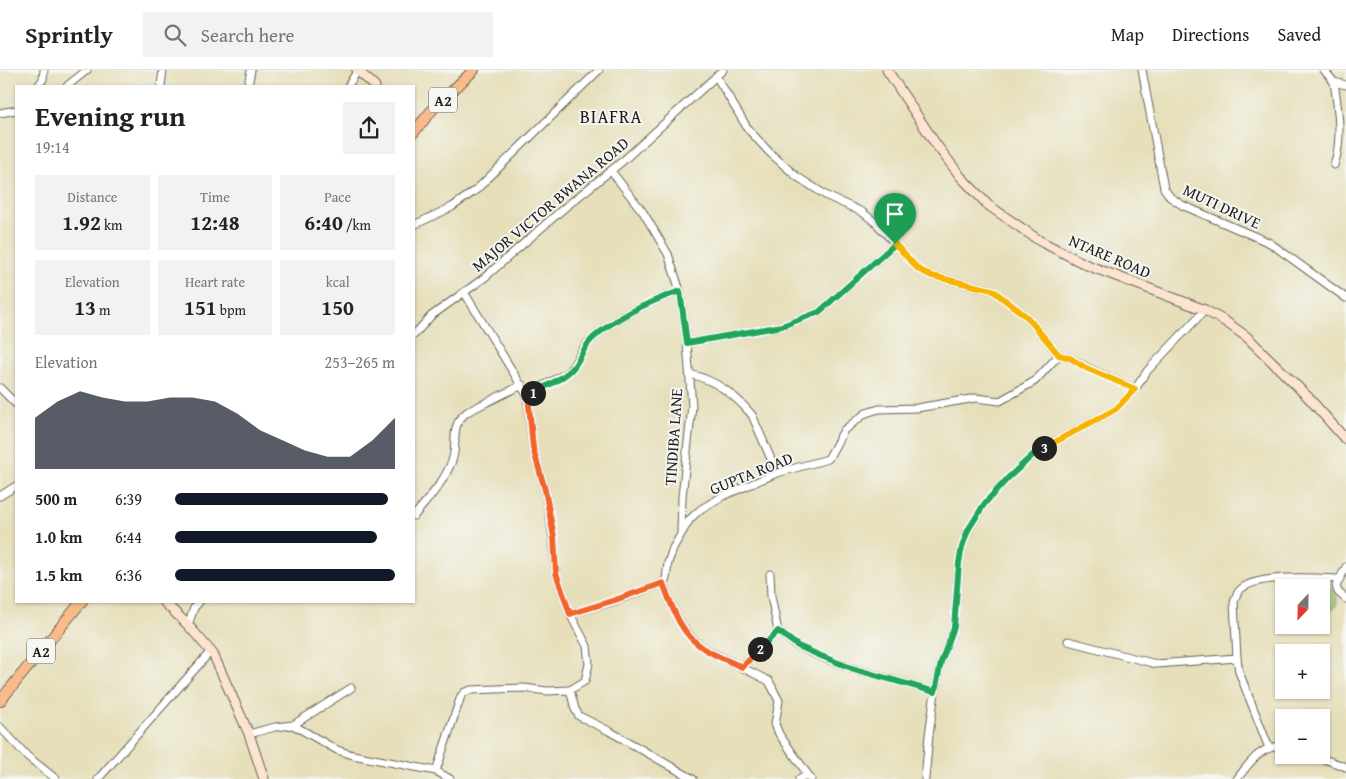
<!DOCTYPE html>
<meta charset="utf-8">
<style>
body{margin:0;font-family:"Gentium Book Plus",serif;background:#f2f2f2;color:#222;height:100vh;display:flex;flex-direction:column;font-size:19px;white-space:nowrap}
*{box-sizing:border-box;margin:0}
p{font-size:16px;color:#767676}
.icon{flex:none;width:28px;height:28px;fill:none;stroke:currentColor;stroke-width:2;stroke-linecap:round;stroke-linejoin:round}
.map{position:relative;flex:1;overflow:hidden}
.drawer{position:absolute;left:15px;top:15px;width:400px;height:518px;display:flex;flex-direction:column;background:#fff;border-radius:0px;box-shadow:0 1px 4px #0004}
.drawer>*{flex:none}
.needle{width:32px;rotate:202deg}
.tools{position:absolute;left:1275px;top:509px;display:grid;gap:10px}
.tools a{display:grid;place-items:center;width:55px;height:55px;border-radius:0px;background:#fff;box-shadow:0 1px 4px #0004;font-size:25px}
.pin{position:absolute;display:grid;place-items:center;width:42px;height:42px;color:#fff;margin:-51px -21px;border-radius:50% 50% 50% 0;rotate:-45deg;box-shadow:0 0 5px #0007}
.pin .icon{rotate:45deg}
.km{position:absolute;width:25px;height:25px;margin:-12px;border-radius:50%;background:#222;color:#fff;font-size:14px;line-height:25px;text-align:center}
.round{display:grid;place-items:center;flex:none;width:52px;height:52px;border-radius:0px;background:#f2f2f2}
.summary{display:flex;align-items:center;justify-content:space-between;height:85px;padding:0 20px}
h1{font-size:28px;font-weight:600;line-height:38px}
.figures{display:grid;grid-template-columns:repeat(3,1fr);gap:8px;height:85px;padding:5px 20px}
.figures div{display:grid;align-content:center;border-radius:0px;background:#f2f2f2;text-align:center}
.figures b{font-size:21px;font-weight:600}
.figures small{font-size:14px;font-weight:400}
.figures p{font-size:14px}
.chart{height:140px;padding:10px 20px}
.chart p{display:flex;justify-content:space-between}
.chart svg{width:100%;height:90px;margin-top:5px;fill:#111827;opacity:.7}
ul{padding:0 20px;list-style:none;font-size:16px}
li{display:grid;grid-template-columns:80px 60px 1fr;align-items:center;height:38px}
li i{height:12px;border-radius:6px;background:#111827}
header{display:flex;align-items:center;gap:30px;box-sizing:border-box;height:70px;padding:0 25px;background:#fff;border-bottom:1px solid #e0e0e0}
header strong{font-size:24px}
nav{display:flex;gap:28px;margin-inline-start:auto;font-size:18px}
.search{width:350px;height:45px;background:#f2f2f2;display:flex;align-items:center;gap:12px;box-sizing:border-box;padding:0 18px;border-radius:0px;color:#767676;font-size:19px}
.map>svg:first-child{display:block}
.green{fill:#9ac16d;stroke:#5b6e44}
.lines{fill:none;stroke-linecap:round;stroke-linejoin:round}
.street-casing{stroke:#636053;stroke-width:9}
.secondary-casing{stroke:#636053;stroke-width:11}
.primary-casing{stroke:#636053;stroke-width:12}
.street{stroke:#fff;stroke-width:7}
.secondary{stroke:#fde4d1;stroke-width:9}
.primary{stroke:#fabb8b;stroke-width:10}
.split-1-casing{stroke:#fff;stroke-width:10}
.split-2-casing{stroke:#fff;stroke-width:10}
.split-3-casing{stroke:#fff;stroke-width:10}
.split-4-casing{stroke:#fff;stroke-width:10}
.split-1{stroke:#22a559;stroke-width:6}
.split-2{stroke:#f0652b;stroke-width:6}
.split-3{stroke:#22a559;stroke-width:6}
.split-4{stroke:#f5b400;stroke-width:6}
.labels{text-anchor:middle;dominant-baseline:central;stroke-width:4;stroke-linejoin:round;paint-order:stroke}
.shield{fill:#f6f6f2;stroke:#5d5d5c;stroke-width:1}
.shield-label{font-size:15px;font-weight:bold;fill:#1c1c1c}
.street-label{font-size:16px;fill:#1c1c1c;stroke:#f6f6f2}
.neighbourhood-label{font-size:18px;letter-spacing:1px;fill:#1c1c1c;stroke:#f6f6f2}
</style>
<header>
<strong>Sprintly</strong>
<div class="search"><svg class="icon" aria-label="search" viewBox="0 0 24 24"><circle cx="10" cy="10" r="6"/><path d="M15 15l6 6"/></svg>Search here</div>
<nav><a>Map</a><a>Directions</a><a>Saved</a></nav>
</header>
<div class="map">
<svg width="1346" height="709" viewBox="0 0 1346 709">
<rect width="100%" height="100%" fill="#f6f6f2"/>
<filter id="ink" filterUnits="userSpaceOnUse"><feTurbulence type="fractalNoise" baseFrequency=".02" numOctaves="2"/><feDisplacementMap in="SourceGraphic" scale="10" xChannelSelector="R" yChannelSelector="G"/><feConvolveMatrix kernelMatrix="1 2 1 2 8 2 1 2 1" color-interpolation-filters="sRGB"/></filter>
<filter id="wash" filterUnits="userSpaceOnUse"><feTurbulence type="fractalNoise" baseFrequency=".0096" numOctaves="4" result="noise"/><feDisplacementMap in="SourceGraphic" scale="20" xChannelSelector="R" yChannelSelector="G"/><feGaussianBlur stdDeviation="1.12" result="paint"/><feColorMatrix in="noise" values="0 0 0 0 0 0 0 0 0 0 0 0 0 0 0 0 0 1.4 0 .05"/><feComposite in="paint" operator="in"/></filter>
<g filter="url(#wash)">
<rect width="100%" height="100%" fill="#e6dfba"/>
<path class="green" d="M1320,514C1343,517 1342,544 1321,543V518H1313Z"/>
</g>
<g filter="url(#ink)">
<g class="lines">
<g class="street-casing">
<g id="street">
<polyline points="1142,0 1164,118 1170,127 1182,135 1270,173 1346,228"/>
<polyline points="1324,0 1334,12 1346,15"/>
<polyline points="716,6 748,59 769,82 796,106 827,126 862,142 875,152 918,199 932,206 992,220 1027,247 1059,285 1070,288 1086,297 1135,319"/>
<path d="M1334,12C1338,39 1343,69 1334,95"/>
<polyline points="38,16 43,9 44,0"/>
<polyline points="67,16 87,0"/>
<polyline points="161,16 163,0"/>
<polyline points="248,16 251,0"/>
<polyline points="348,16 358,0"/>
<polyline points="0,43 16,40"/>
<polyline points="611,101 643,142 668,184 680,221 687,273 692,336 682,427 681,462"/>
<polyline points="414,155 452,137 476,120 599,0"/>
<polyline points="464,222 527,325 533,378 545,420 553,467 556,503 570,544 587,576 589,594 585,611 570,620 575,639 579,646 609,661 693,709"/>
<polyline points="414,265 431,246 484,208 563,139 624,90 723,0"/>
<polyline points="687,273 782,256 819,242 895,174"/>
<path d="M690,304C717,311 734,324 752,345L777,403"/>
<polyline points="0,318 16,334"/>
<path d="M527,325L567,303C576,295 579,283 587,274C613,248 646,233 680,221"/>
<polyline points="0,426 16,416"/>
<path d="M414,446C428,429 444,412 452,391C459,372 448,357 467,342L522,315"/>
<polyline points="1346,497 1336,516 1338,522 1346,529"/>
<polyline points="770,504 771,526 778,561 797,576 821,587 855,599 935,622"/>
<polyline points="570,544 615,531 663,513"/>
<polyline points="188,555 194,538 200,531"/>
<polyline points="1068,571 1156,594 1237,588"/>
<polyline points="742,597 778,561"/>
<polyline points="293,655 337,680 353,685 436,701 450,709"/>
<polyline points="0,657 27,686 56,709"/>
<polyline points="249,664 275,657 293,655 351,618"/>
<path d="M1269,678L1239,602L1237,588L1234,533C1235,528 1237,522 1241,519C1258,504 1315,508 1338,509"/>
<polyline points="1313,685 1346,697"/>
<polyline points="436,701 461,626 465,622 471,620 524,618 547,621 570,620"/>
<polyline points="98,709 211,581"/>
<polyline points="799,709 807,704"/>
<path d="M811,709L779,664L775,654L779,631L769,611L703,578C680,560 673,540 663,513L666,509L668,493L673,478L690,449L701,439L723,426L777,403L828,389L844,360L866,343L879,339L917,338L976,328L1000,331L1035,311L1059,285"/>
<polyline points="925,709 929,665 935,622 941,592 954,557 959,493 962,477 968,461 985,433 1008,408 1036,382 1116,339 1135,319 1148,300 1205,240"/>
<path d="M1237,709C1250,692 1261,675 1284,676"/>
</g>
</g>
<g class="secondary-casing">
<g id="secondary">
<polyline points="357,0 375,16"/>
<polyline points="887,0 935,73 961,107 988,135 1040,171 1087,195 1205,240 1226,252 1247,267 1308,327 1346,370"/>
<polyline points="163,531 188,555 213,584 249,664 264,709"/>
</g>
</g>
<g class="primary-casing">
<g id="primary">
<polyline points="414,62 433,39 474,0"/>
<polyline points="0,631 82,531"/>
</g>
</g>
<use href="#street" class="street"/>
<use href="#secondary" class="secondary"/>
<use href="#primary" class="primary"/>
</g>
</g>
<g class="lines" filter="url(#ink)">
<g class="split-1-casing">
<path id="split-1" d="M533,323C546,316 563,309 573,298C580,289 583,278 592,269C617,246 648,232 680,221L687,273L782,256L819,242L895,174"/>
</g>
<g class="split-2-casing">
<path id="split-2" d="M533,323L528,325L533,378L545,420L554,467L556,503L570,544L615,530L663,513C672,537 680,563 703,578C715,586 729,591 742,597L760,579"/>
</g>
<g class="split-3-casing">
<polyline id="split-3" points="760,579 778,561 798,576 821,586 854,599 935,622 941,592 954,557 959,493 962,477 968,460 985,433 1008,408 1036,382 1044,378"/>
</g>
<g class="split-4-casing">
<polyline id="split-4" points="895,174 918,199 932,206 992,220 1027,247 1059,285 1070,288 1086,298 1135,319 1116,339 1044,378"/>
</g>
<use href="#split-1" class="split-1"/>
<use href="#split-2" class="split-2"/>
<use href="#split-3" class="split-3"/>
<use href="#split-4" class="split-4"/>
</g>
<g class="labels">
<g class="shield">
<rect x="429" y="17.5" width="28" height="25" rx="4"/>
<rect x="27" y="568.5" width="28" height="25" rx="4"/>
</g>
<g class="shield-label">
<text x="443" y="30">A2</text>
<text x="41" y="581">A2</text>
</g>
<g class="street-label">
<text transform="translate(550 134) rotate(-40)">MAJOR VICTOR BWANA ROAD</text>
<text transform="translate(1222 136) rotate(25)">MUTI DRIVE</text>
<text transform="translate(1110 186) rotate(23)">NTARE ROAD</text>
<text transform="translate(673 367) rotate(-86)">TINDIBA LANE</text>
<text transform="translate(751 403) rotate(-22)">GUPTA ROAD</text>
</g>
<g class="neighbourhood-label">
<text x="611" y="46">BIAFRA</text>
</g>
</g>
</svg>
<div class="tools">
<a><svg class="needle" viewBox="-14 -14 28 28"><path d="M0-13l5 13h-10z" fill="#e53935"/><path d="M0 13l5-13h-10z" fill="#767676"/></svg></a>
<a>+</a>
<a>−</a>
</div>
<div class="pin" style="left:895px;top:174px;background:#1e9e55"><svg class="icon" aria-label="arrive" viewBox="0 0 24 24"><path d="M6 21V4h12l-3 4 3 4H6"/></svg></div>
<b class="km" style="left:533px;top:323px">1</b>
<b class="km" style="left:760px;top:579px">2</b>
<b class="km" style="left:1044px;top:378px">3</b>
<section class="drawer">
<div class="summary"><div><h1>Evening run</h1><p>19:14</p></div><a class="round"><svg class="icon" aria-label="share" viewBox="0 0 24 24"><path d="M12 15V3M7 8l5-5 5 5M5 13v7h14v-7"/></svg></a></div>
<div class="figures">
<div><p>Distance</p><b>1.92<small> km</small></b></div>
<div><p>Time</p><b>12:48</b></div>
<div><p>Pace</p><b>6:40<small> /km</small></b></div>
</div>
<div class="figures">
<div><p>Elevation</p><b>13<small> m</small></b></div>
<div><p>Heart rate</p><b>151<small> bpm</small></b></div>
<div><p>kcal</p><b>150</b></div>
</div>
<div class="chart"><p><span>Elevation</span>253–265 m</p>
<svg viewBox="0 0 160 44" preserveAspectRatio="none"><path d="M0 44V19L10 11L20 6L30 9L40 11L50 11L60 9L70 9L80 11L90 17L100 25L110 30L120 35L130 38L140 38L150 30L160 19V44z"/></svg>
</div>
<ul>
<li><b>500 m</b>6:39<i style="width:97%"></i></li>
<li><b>1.0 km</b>6:44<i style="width:92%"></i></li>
<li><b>1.5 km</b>6:36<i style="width:100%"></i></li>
</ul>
</section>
</div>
